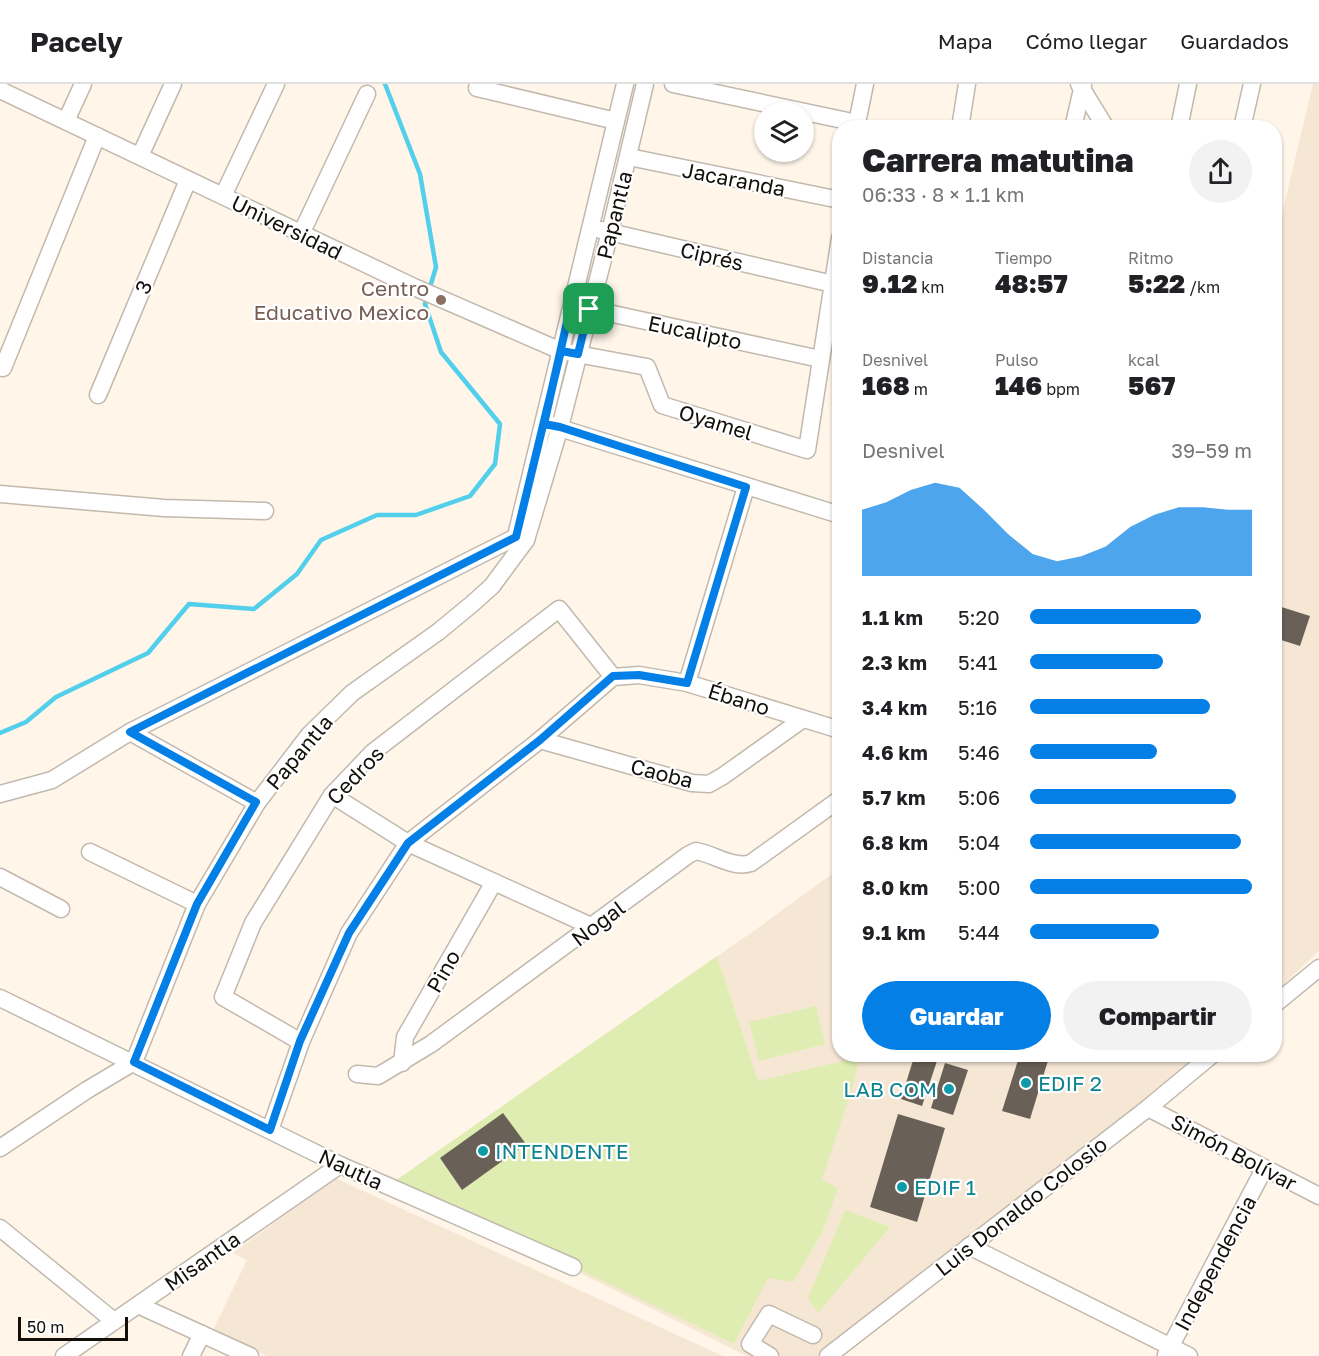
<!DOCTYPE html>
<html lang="es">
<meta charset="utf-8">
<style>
body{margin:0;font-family:"Golos Text",sans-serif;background:#f2f2f2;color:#202124;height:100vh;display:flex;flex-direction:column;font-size:22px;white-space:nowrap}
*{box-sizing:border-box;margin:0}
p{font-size:20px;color:#757577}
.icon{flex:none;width:33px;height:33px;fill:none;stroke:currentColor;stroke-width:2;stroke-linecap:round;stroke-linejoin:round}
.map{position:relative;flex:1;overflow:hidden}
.sheet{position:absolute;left:832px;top:36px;width:450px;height:942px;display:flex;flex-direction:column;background:#fff;border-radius:24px;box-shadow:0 2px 4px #0004}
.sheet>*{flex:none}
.buttons{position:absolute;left:754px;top:18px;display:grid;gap:12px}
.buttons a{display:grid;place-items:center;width:60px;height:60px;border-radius:50%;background:#fff;box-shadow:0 2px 4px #0004;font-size:30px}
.scale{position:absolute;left:18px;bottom:15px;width:110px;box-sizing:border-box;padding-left:6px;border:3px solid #120f0b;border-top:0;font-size:16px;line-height:21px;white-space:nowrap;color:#120f0b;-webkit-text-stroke:4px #fff;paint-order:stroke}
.pin{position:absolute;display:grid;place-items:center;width:51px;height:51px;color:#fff;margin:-26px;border-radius:12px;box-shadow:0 3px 9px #0006}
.round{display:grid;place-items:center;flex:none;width:63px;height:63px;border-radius:32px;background:#f2f2f2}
.headline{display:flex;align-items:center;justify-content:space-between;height:102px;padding:0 30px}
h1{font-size:33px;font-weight:800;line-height:45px}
.figures{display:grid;grid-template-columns:repeat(3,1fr);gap:9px;height:102px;padding:6px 30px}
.figures div{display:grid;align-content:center}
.figures b{font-size:26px;font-weight:800}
.figures small{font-size:16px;font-weight:400}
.figures p{font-size:16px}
.chart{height:168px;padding:12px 30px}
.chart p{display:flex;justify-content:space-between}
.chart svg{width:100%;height:108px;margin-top:6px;fill:#037fe6;opacity:.7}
.cta{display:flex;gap:12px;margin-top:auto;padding:12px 30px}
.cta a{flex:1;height:69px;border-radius:36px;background:#037fe6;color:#fff;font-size:24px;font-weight:800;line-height:69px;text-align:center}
.cta a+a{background:#f2f2f2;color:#202124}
ul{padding:0 30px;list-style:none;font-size:20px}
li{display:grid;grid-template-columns:96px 72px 1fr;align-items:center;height:45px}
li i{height:15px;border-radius:8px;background:#037fe6}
header{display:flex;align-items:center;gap:36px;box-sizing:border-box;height:84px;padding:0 30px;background:#fff;border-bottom:2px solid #e0e0e0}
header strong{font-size:28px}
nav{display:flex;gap:33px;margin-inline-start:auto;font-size:21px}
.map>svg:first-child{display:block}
.built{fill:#f6e7d5}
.green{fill:#e0edb2}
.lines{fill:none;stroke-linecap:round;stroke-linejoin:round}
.stream{stroke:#52cfeb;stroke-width:4.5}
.building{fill:#696157}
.minor-casing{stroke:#c2b9ae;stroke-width:19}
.minor{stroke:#fff;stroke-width:16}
.route-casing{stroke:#fff;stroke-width:12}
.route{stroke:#037fe6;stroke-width:8}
.education-dot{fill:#8d6e63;stroke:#fff;stroke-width:2}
.culture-dot{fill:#0f9aa8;stroke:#fff;stroke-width:2}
.labels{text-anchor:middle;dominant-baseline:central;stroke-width:4.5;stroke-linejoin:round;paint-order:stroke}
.street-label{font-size:21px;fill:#120f0b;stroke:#fff}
.education-label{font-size:21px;fill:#785e54;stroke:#fff;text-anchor:end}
.culture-label{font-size:21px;fill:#0d838f;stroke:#fff;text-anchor:start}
</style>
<header>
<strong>Pacely</strong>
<nav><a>Mapa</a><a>Cómo llegar</a><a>Guardados</a></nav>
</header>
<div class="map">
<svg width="1319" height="1272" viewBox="0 0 1319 1272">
<rect width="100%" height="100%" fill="#fff5e9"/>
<g class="built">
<polygon points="1313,0 1319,0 1319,867 1275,908 1275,159"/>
<polygon points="840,784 840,970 1204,971 1143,1024 817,1272 747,1272 395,1097 755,846"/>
<polygon points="335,1094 723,1272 267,1272 212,1248 247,1176 233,1169"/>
</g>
<g class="green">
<polygon points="717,872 758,997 860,973 851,1008 822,1096 838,1104 822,1149 793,1198 768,1194 734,1260 395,1097"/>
<polygon points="816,922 825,960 759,977 749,938"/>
<polygon points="845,1126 890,1143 818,1229 808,1214"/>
</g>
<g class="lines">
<polyline class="stream" points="0,649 26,638 56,613 148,569 189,520 254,525 297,490 321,456 377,431 416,431 470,412 495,380 500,340 441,268 425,220 436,183 420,90 385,0"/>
</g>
<g class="building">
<polygon points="1275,521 1310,532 1300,562 1275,554"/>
<polygon points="915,970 937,977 922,1022 901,1015"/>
<polygon points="1020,970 1050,970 1030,1035 1002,1027"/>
<polygon points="1147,970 1169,970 1166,977"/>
<polygon points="945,979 968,986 953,1031 931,1024"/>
<polygon points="503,1029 526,1060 462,1106 440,1074"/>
<polygon points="898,1030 945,1044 917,1138 870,1123"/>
</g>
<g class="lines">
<g class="minor-casing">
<g id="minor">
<polyline points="673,0 857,39"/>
<polyline points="1079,0 1106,44"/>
<polyline points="477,4 616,37"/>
<polyline points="0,6 414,203 561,267 647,283 662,321 807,366 840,154"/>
<polyline points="66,37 83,0"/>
<polyline points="856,44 865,0"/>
<polyline points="960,44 967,0"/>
<polyline points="1073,44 1083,1"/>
<polyline points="1179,44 1188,0"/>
<polyline points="1242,44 1252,0"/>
<polyline points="140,72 173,0"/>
<polyline points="629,73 840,116"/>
<polyline points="223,112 276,0"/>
<polyline points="601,146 833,200"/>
<polyline points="301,150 367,10"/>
<polyline points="581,223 820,275"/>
<polyline points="3,284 97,52"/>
<polyline points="98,311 188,96"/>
<polyline points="550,341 840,431"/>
<polyline points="0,410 164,424 265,427"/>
<polyline points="516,452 625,0"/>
<polyline points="687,599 746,403"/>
<polyline points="130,648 257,719"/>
<polyline points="540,656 692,699 709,700 723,692 803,635"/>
<polyline points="0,710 52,696 130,648 480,471 516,453 526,456"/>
<polyline points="332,711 408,759 593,843"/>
<polyline points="90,768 197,820"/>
<polyline points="0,793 61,825"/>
<polyline points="0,914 340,1081 573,1183"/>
<polyline points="1275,920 1319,884"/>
<polyline points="301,958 223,913 253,839 332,711 373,668 559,525 613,593"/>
<polyline points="402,979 405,953 494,798"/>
<path d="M357,990L378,992L431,960L688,771L696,767C714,770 733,785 751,779L840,715"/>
<polyline points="1148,1024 1319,1112"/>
<polyline points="270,1046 301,958 349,849 408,759 540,656 613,593 639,591 687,599 840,646"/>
<polyline points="0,1064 87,1006 134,978 197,820 257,719 309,651 352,609 438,548 472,520 492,502 526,456 560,343 610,148 645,0"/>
<polyline points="0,1144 114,1237"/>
<polyline points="969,1162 1189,1272"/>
<polyline points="138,1221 250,1272"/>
<polyline points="1166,1271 1264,1085"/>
<polyline points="64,1272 340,1081"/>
<polyline points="191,1272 202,1250"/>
<polyline points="770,1272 750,1260 769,1230 813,1251"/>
<polyline points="828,1272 1148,1024 1213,970"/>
</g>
</g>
<use href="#minor" class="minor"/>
</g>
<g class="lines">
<g class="route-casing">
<polyline id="route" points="589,225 578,270 561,267 516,453 130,648 256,718 197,820 134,978 270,1046 300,957 349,849 408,759 540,656 613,592 639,591 687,599 746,403 560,343 544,340 571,220 589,225"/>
</g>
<use href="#route" class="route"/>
</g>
<circle class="education-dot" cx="441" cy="216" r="6"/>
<g class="culture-dot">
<circle cx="1026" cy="999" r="6"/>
<circle cx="949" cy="1005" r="6"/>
<circle cx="483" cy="1067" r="6"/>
<circle cx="902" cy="1103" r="6"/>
</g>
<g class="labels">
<g class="street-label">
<text transform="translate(734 95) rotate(11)">Jacaranda</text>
<text transform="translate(614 131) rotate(-76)">Papantla</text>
<text transform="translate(287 143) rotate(26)">Universidad</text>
<text transform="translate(712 172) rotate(13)">Ciprés</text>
<text transform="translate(143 203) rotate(-67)">3</text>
<text transform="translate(695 248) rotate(12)">Eucalipto</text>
<text transform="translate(716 338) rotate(17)">Oyamel</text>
<text transform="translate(739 615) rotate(17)">Ébano</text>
<text transform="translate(299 668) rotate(-50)">Papantla</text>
<text transform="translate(662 689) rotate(14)">Caoba</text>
<text transform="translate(355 691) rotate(-46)">Cedros</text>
<text transform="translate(598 839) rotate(-37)">Nogal</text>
<text transform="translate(443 887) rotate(-60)">Pino</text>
<text transform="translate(1234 1068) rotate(28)">Simón Bolívar</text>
<text transform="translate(351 1085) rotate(25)">Nautla</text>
<text transform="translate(1021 1122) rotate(-38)">Luis Donaldo Colosio</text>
<text transform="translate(202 1177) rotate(-35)">Misantla</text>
<text transform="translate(1215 1179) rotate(-62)">Independencia</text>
</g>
<g class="education-label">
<text x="429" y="204">Centro<tspan x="429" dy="24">Educativo Mexico</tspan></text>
</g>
<g class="culture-label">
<text x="1038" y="999">EDIF 2</text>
<text x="937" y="1005" text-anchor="end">LAB COM</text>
<text x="495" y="1067">INTENDENTE</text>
<text x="914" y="1103">EDIF 1</text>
</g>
</g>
</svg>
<div class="buttons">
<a><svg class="icon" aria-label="layers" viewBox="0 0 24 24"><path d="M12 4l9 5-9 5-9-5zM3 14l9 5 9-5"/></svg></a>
</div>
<div class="scale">50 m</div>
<div class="pin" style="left:589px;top:225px;background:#1e9e55"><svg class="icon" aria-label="arrive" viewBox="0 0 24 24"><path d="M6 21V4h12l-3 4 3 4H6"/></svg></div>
<section class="sheet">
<div class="headline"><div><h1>Carrera matutina</h1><p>06:33 · 8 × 1.1 km</p></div><a class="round"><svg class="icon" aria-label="share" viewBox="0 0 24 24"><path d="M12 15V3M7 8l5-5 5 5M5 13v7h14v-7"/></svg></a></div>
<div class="figures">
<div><p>Distancia</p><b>9.12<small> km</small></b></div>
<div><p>Tiempo</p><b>48:57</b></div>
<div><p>Ritmo</p><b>5:22<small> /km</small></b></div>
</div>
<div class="figures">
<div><p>Desnivel</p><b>168<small> m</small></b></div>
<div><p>Pulso</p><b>146<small> bpm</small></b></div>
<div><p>kcal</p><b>567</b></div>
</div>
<div class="chart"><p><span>Desnivel</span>39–59 m</p>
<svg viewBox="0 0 160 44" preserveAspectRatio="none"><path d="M0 44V17L10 14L20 9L30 6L40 8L50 17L60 27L70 35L80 38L90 36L100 32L110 24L120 19L130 16L140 16L150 17L160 17V44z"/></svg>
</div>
<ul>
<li><b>1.1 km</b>5:20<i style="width:77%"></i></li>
<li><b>2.3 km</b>5:41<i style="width:60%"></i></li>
<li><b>3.4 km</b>5:16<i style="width:81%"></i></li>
<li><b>4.6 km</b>5:46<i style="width:57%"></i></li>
<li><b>5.7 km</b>5:06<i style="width:93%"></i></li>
<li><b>6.8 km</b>5:04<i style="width:95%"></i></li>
<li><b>8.0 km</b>5:00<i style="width:100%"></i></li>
<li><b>9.1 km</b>5:44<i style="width:58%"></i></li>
</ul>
<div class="cta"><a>Guardar</a><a>Compartir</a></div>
</section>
</div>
